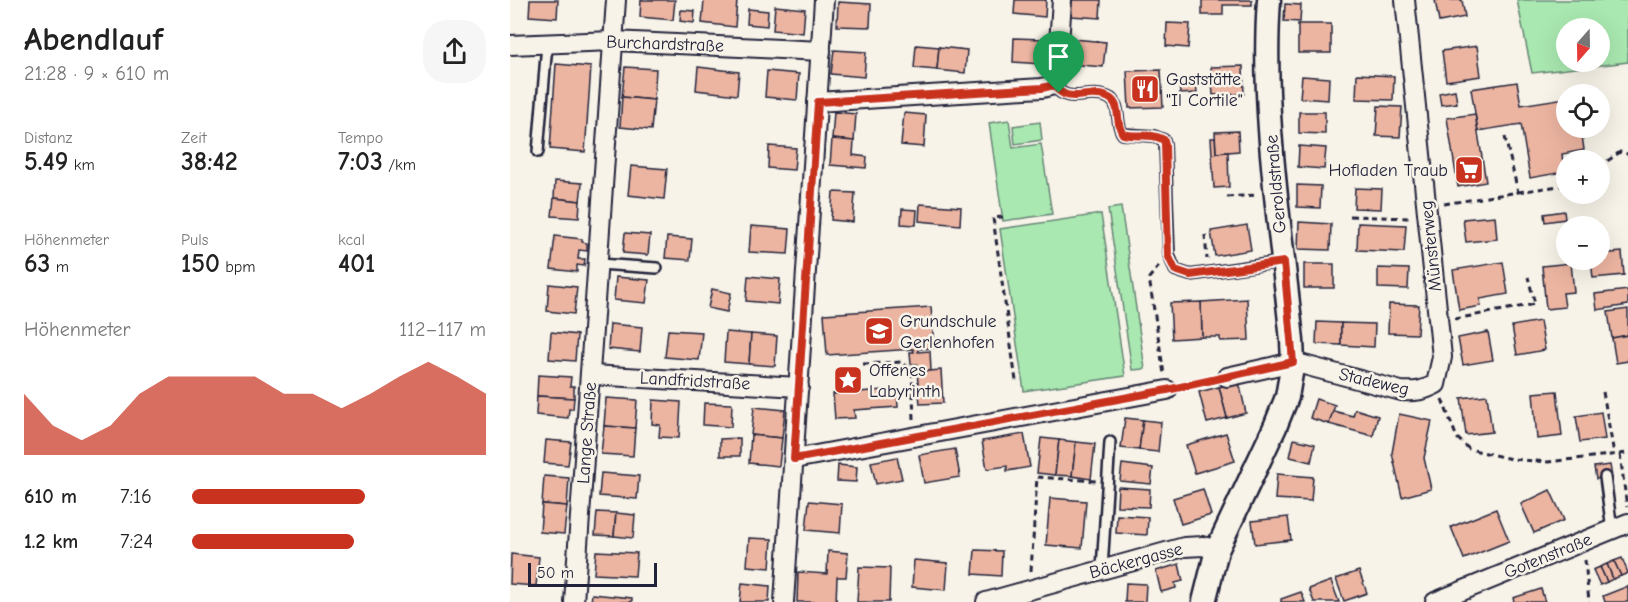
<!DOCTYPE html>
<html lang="de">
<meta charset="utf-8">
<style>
body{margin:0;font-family:"Comic Neue",sans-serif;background:#f6f6f6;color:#222;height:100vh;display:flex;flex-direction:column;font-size:22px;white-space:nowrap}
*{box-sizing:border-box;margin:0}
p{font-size:20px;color:#767676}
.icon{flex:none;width:33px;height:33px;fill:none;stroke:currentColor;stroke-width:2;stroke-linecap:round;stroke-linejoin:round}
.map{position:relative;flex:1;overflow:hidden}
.side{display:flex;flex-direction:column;background:#fff;width:510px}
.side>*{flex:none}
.needle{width:39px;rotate:200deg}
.controls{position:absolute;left:1046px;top:18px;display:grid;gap:12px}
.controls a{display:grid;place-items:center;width:54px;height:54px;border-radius:50%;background:#fff;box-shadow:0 6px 24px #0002;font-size:30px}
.scale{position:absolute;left:18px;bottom:15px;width:129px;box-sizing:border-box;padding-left:6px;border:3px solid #22223b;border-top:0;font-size:16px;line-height:21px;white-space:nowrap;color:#22223b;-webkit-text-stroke:4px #f7f3e8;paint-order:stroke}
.pin{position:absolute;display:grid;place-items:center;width:51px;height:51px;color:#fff;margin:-62px -26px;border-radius:50% 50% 50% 0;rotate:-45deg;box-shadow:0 0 6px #0007}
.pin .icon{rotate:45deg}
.round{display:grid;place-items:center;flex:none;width:63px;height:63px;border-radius:24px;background:#f6f6f6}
.summary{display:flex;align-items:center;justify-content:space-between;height:102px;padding:0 24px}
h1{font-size:33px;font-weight:800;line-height:45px}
.figures{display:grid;grid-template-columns:repeat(3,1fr);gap:9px;height:102px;padding:6px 24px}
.figures div{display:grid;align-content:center}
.figures b{font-size:26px;font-weight:800}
.figures small{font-size:16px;font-weight:400}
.figures p{font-size:16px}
.chart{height:168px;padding:12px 24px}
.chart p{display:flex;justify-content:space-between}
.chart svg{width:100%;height:108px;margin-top:6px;fill:#c8321e;opacity:.7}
ul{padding:0 24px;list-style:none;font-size:20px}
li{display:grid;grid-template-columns:96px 72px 1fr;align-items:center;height:45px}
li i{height:15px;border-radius:8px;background:#c8321e}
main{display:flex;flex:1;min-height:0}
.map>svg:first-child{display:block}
.green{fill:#a9e8b0;stroke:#668576;stroke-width:1.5;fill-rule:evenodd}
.building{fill:#ecb5a1;stroke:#22223b;stroke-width:1.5}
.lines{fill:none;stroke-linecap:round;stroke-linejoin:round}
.service-casing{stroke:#22223b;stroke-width:14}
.minor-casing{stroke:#22223b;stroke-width:22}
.tertiary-casing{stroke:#22223b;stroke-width:27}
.path{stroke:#22223b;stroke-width:3;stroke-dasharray:6 4.5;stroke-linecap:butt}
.service{stroke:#f7f3e8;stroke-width:9}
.minor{stroke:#f7f3e8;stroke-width:18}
.tertiary{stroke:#f7f3e8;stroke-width:22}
.route-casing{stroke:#fff;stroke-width:12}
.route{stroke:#c8321e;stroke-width:8}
.labels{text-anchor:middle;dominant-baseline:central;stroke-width:5;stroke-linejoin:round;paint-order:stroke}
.street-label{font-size:18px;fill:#22223b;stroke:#f7f3e8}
.poi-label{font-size:18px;fill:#22223b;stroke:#f7f3e8;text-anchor:start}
</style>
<main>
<section class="side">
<div class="summary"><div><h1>Abendlauf</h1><p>21:28 · 9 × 610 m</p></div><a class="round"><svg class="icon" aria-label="share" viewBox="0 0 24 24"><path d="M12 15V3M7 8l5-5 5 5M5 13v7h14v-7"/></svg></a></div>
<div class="figures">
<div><p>Distanz</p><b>5.49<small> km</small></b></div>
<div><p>Zeit</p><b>38:42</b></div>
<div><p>Tempo</p><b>7:03<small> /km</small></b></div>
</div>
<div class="figures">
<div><p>Höhenmeter</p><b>63<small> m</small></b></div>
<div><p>Puls</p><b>150<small> bpm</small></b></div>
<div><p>kcal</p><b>401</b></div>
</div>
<div class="chart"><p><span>Höhenmeter</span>112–117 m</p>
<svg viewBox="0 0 160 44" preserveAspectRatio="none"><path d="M0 44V19L10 32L20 38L30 32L40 19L50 12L60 12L70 12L80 12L90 19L100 19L110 25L120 19L130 12L140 6L150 12L160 19V44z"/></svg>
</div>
<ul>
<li><b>610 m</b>7:16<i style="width:59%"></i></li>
<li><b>1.2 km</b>7:24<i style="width:55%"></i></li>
</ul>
</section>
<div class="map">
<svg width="1118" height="602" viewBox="0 0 1118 602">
<rect width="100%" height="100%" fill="#f7f3e8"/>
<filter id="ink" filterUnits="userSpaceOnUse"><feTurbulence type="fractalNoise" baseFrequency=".0167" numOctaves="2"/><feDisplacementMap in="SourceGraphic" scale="12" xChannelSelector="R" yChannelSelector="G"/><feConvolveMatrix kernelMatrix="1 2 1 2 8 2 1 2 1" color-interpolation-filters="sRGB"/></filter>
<g filter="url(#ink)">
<g class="green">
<path d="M1007,0H1118V62L1022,73ZM1089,28V62H1056V28Z"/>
<polygon points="499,120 503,148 531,144 542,214 493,221 479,123"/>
<polygon points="530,122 532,140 505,144 503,126"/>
<polygon points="611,207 635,369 622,370 598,209"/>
<polygon points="591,214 615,376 514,391 490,229"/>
</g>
<g class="building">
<polygon points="20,0 48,0 47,18 19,16"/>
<polygon points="131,0 165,0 163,20 130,17"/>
<polygon points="194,0 227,0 225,27 192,23"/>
<polygon points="505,0 536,0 535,17 504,14"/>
<polygon points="562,0 591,0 590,18 561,16"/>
<polygon points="692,0 742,0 742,5 713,5 713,15 692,15"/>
<polygon points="925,0 952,0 955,17 929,22"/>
<polygon points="328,2 361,4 360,27 327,26"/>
<polygon points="775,4 791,5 790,22 774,21"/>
<polygon points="265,6 295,9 293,33 263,30"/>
<polygon points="238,9 258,11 257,26 237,24"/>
<polygon points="171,10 185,11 184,23 170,21"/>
<polygon points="657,23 680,24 678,48 656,46"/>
<rect x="788" y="24" width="33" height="29"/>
<polygon points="504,38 533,39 532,64 503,62"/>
<polygon points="563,39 596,42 593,67 560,64"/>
<polygon points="406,45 429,47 427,70 404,68"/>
<polygon points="967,46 971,76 936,81 932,51"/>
<polygon points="429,47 457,50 455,73 427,70"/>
<polygon points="324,50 356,52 354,77 321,74"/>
<polygon points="46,64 81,67 75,152 40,149"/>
<polygon points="733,66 734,94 703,95 701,67"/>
<polygon points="115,67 146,69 144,100 112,97"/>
<polygon points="188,67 229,72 227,95 186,90"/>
<polygon points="651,70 653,107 619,108 617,71"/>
<polygon points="257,71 289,74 287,100 255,97"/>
<polygon points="847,74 884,76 883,100 846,99"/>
<polygon points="792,76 819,78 818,100 790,98"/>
<polygon points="686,81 687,93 670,94 669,82"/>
<polygon points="1007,82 1011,105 1055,98 1056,128 1071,128 1074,150 1052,154 1054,172 1020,178 1011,124 968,131 961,89"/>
<polygon points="945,90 947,103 931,105 929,93"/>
<polygon points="112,97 144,100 141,130 110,127"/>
<polygon points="868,106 892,107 890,137 866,136"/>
<polygon points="324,112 346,114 344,141 322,139"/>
<polygon points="789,112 815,112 815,134 789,133"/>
<polygon points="394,113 416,115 414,147 391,145"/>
<polygon points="965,114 976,182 948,187 937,118"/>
<polygon points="728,131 729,151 706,153 705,132"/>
<polygon points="701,138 705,138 706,153 718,152 719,187 704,188"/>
<polygon points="322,139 344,141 343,155 357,157 356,168 320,165"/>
<polygon points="259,146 286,148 284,170 258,168"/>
<polygon points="789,146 816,148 814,169 788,167"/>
<polygon points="121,166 157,169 154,199 118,195"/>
<polygon points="45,181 72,183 70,201 44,198"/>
<polygon points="787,185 811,186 810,208 787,207"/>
<polygon points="845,188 872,189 871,209 844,208"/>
<polygon points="323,192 345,193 343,222 321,220"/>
<polygon points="44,198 70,201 69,218 42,216"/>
<polygon points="410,204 451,207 450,225 409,221"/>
<polygon points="392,209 407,210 406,225 391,224"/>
<polygon points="1054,211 1055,219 1035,222 1034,214"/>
<polygon points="985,216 987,239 956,242 953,219"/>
<polygon points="789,222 821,224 820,250 788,249"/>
<polygon points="848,223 896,225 894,252 847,250"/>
<polygon points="737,225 741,250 705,256 701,231"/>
<polygon points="241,226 280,229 278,254 239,252"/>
<polygon points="115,233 140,235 138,255 113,253"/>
<polygon points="45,236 72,239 72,242 77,243 77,251 69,250 68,259 75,259 74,266 67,265 67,272 41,269"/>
<polygon points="157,237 182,239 180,260 155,258"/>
<polygon points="1112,252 1114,275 1083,278 1081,260 1089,260 1089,254"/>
<polygon points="993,262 998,294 970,299 971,306 949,310 943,270"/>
<polygon points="1061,263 1064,292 1053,293 1055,307 1036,309 1032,266"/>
<rect x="794" y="264" width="30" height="24"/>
<polygon points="868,268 899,269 898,289 868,288"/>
<polygon points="238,276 270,279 268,304 236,301"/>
<polygon points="106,277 139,280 136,303 104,300"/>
<polygon points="39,284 67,287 64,314 37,311"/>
<polygon points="202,289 221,293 217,312 198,308"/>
<polygon points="1118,290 1118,305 1087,310 1085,294"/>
<polygon points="737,299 739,340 710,341 710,337 692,337 691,302"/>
<polygon points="691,302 692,337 662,339 660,303"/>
<polygon points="879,304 909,305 907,334 878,333"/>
<polygon points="421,307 424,348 408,349 408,352 420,351 421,371 407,372 407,364 401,364 400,352 404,352 403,349 317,355 314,314"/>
<polygon points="1118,309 1118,335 1102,338 1098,312"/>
<polygon points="1030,321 1035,350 1007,355 1002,326"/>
<polygon points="807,322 831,323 831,345 806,344"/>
<polygon points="831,323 865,324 864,347 831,345"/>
<polygon points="100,324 132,327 130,352 98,349"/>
<polygon points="158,330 192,332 189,360 155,357"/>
<polygon points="41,332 67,335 65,361 39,359"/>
<polygon points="216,332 241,334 239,364 214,362"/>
<polygon points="978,332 983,360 953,365 948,338"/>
<polygon points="241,334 267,336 265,366 239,364"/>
<polygon points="1118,335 1118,361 1106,363 1102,338"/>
<polygon points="431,370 433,403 410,404 407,372"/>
<polygon points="28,375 61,377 60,386 64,386 64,398 27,396"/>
<polygon points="729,382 736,413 717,418 709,387"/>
<polygon points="709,387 717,418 697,423 689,392"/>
<polygon points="387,389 388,407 344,410 345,418 325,419 323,394"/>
<polygon points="1047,391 1052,436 1027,439 1023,393"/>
<polygon points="977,395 982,432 956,435 951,398"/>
<polygon points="27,396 64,398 63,409 59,409 58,418 26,415"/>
<polygon points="96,398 127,400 125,428 94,426"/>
<polygon points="806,399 825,405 819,424 800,418"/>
<polygon points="143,400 171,402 169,438 149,437 150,425 142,424"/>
<polygon points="194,403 222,404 221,427 193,425"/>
<polygon points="244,407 275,410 272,438 241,435"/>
<polygon points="845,409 868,416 863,436 819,424 823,411 843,416"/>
<polygon points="1091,412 1095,439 1070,442 1066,416"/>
<polygon points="889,414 922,421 914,458 921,489 892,497 882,453"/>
<polygon points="615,418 633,420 629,450 611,448"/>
<polygon points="633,420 651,422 648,452 629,450"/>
<polygon points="94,426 125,428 123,456 91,454"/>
<polygon points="716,433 725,461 685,473 676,445"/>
<polygon points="514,434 520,467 497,471 497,466 477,469 472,441"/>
<polygon points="241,435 272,438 269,466 239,463"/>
<polygon points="230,438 230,456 210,456 210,439"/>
<polygon points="531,438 549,440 545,475 527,473"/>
<polygon points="784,439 805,444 801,462 780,457"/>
<polygon points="36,440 61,442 58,465 34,463"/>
<polygon points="549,440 566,442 562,476 545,475"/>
<polygon points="566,442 585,444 581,479 562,476"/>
<polygon points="445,449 450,477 414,483 409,455"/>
<polygon points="387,457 392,479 366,484 361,462"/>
<polygon points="612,464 643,468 641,484 610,481"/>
<polygon points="328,465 347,467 346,482 327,481"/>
<polygon points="1100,465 1102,477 1086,479 1084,467"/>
<polygon points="91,473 129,476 127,499 89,496"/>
<polygon points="767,474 803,477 801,501 765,499"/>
<polygon points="34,476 59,478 57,506 32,504"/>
<polygon points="608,487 640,489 639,507 607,506"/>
<polygon points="693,489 701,515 671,524 663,498"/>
<polygon points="1040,490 1054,520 1024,533 1011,504"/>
<polygon points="540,498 576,501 572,548 536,545"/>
<polygon points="299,501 332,504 330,533 296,530"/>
<polygon points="32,504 57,506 54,534 30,532"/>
<polygon points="986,509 999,541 954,559 941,527"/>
<polygon points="87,512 106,513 104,536 85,535"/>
<polygon points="106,513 125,515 123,538 104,536"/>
<polygon points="607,515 638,517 637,535 606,533"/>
<polygon points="778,517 781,540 745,544 742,521"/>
<polygon points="239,538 262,539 260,568 237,566"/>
<polygon points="465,550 492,551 491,576 463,574"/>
<polygon points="86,551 127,553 125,576 84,574"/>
<polygon points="318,551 338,553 336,577 327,577 326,602 287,602 288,572 317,574"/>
<polygon points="1,554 29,557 26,586 0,584"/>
<polygon points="1112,558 1118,573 1111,576 1104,561"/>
<polygon points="404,560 438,563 436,590 402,587"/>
<polygon points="1104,561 1111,576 1103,579 1097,564"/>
<polygon points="669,564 673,581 665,583 666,588 651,592 646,571"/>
<polygon points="1097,564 1103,579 1097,582 1090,567"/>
<polygon points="349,567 380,568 379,602 347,602"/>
<polygon points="1090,567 1097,582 1090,585 1083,570"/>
<polygon points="849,571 857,593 834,601 826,579"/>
<polygon points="821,581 829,602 804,602 799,589"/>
<polygon points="232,583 260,586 259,602 230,602"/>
<polygon points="616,583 636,584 635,602 615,602"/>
<polygon points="1118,586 1118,602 1095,602 1093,596"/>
<polygon points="1031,589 1035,602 1004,602 1003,598"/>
<polygon points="791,592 795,602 771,602 771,599"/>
<polygon points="82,594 122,598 122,602 81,602"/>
</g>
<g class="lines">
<g class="service-casing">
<g id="service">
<path d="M544,85C558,106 577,89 597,97C613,103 604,123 613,134L644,136L654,140L655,144L659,255L665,270L680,275L772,262"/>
<polyline points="28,152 37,44"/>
<polyline points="89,264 147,268"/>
<polyline points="1095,477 1102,530"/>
<polyline points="592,569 600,442"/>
</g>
</g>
<g class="minor-casing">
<g id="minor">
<polyline points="0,45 103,41 311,51"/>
<polyline points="307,102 532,88 544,85 547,72 552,0"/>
<polyline points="81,375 289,387"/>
<path d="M717,377L783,362L891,391C905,392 913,391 926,384L932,357L895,0"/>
<polyline points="284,459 657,390"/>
<polyline points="64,602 106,0"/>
<polyline points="274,602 314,0"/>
<polyline points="476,602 674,547 693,546 707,550"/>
<polyline points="925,602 1118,523"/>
</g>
</g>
<g class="tertiary-casing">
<path id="tertiary" d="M694,602L707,550L765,427L777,397L783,362L782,341C771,229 751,112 759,0"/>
</g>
<g class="path">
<polyline points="1089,167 1110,152 1118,154"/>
<polyline points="1008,192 1056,185"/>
<polyline points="717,197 747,195"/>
<polyline points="934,204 1008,192 995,137"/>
<polyline points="840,216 901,218"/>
<polyline points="493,217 483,218 506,381"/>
<polyline points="695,235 697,259"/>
<polyline points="649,266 639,278 654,374"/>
<polyline points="945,319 1025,304 1018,277"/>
<polyline points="353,364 392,362 402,371 404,419"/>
<polyline points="674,386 700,380"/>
<polyline points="1093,392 1104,454"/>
<polyline points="932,399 947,438 959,449 1001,459 1038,462 1118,453"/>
<polyline points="1110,454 1117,507"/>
<polyline points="1075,560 1079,602"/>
<polyline points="521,571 527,477 586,481"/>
</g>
<use href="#service" class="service"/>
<use href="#minor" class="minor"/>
<use href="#tertiary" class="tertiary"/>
</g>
</g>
<g class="lines" filter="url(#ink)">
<g class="route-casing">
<path id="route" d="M544,85C558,106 577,89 597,97C613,103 604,123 613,134C627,138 641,132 654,140L655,144L658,255L665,270L680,275L774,262L783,362L657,390L284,459L308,102L532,88Z"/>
</g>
<use href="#route" class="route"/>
</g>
<defs>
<g id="restaurant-square" transform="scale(1.5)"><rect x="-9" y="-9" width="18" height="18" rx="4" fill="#c8321e" stroke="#f7f3e8"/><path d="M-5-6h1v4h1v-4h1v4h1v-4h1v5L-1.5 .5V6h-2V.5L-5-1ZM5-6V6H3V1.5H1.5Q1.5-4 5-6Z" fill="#fff"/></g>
<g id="supermarket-square" transform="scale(1.5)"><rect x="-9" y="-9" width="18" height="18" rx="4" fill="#c8321e" stroke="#f7f3e8"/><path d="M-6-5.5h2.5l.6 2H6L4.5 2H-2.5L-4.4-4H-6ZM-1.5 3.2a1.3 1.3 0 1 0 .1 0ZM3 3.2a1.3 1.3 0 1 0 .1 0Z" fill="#fff"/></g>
<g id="school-square" transform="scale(1.5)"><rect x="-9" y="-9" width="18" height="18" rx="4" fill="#c8321e" stroke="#f7f3e8"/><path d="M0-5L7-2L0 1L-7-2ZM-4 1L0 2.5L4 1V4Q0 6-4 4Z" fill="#fff"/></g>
<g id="sight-square" transform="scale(1.5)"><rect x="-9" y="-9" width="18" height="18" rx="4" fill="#c8321e" stroke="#f7f3e8"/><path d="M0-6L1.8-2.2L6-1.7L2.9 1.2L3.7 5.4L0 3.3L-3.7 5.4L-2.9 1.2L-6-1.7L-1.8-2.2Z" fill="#fff"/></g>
</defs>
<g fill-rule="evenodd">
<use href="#restaurant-square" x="635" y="89"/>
<use href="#supermarket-square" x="959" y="170"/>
<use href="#school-square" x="369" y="331"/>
<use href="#sight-square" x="338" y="380"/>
</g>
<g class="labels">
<g class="street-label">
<text transform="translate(155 44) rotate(2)">Burchardstraße</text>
<text transform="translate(766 184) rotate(-95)">Geroldstraße</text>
<text transform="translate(921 246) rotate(-96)">Münsterweg</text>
<text transform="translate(185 381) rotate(3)">Landfridstraße</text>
<text transform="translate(864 382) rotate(13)">Stadeweg</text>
<text transform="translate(77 433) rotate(-86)">Lange Straße</text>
<text transform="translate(1038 556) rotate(-22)">Gotenstraße</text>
<text transform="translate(626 561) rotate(-15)">Bäckergasse</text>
</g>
<g class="poi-label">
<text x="656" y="79">Gaststätte<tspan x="656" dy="21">"Il Cortile"</tspan></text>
<text x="938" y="170" text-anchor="end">Hofladen Traub</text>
<text x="390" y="321">Grundschule<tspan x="390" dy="21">Gerlenhofen</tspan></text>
<text x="359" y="370">Offenes<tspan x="359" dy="21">Labyrinth</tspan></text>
</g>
</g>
</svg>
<div class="controls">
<a><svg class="needle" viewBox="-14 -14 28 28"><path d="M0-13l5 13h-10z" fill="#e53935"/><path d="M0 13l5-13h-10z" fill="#767676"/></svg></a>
<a><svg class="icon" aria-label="locate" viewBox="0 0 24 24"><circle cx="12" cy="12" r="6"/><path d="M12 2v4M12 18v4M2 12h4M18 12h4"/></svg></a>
<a>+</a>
<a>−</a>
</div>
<div class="scale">50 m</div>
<div class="pin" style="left:549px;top:93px;background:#1e9e55"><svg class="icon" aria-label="arrive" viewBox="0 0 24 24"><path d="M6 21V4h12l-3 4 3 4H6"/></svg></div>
</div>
</main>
